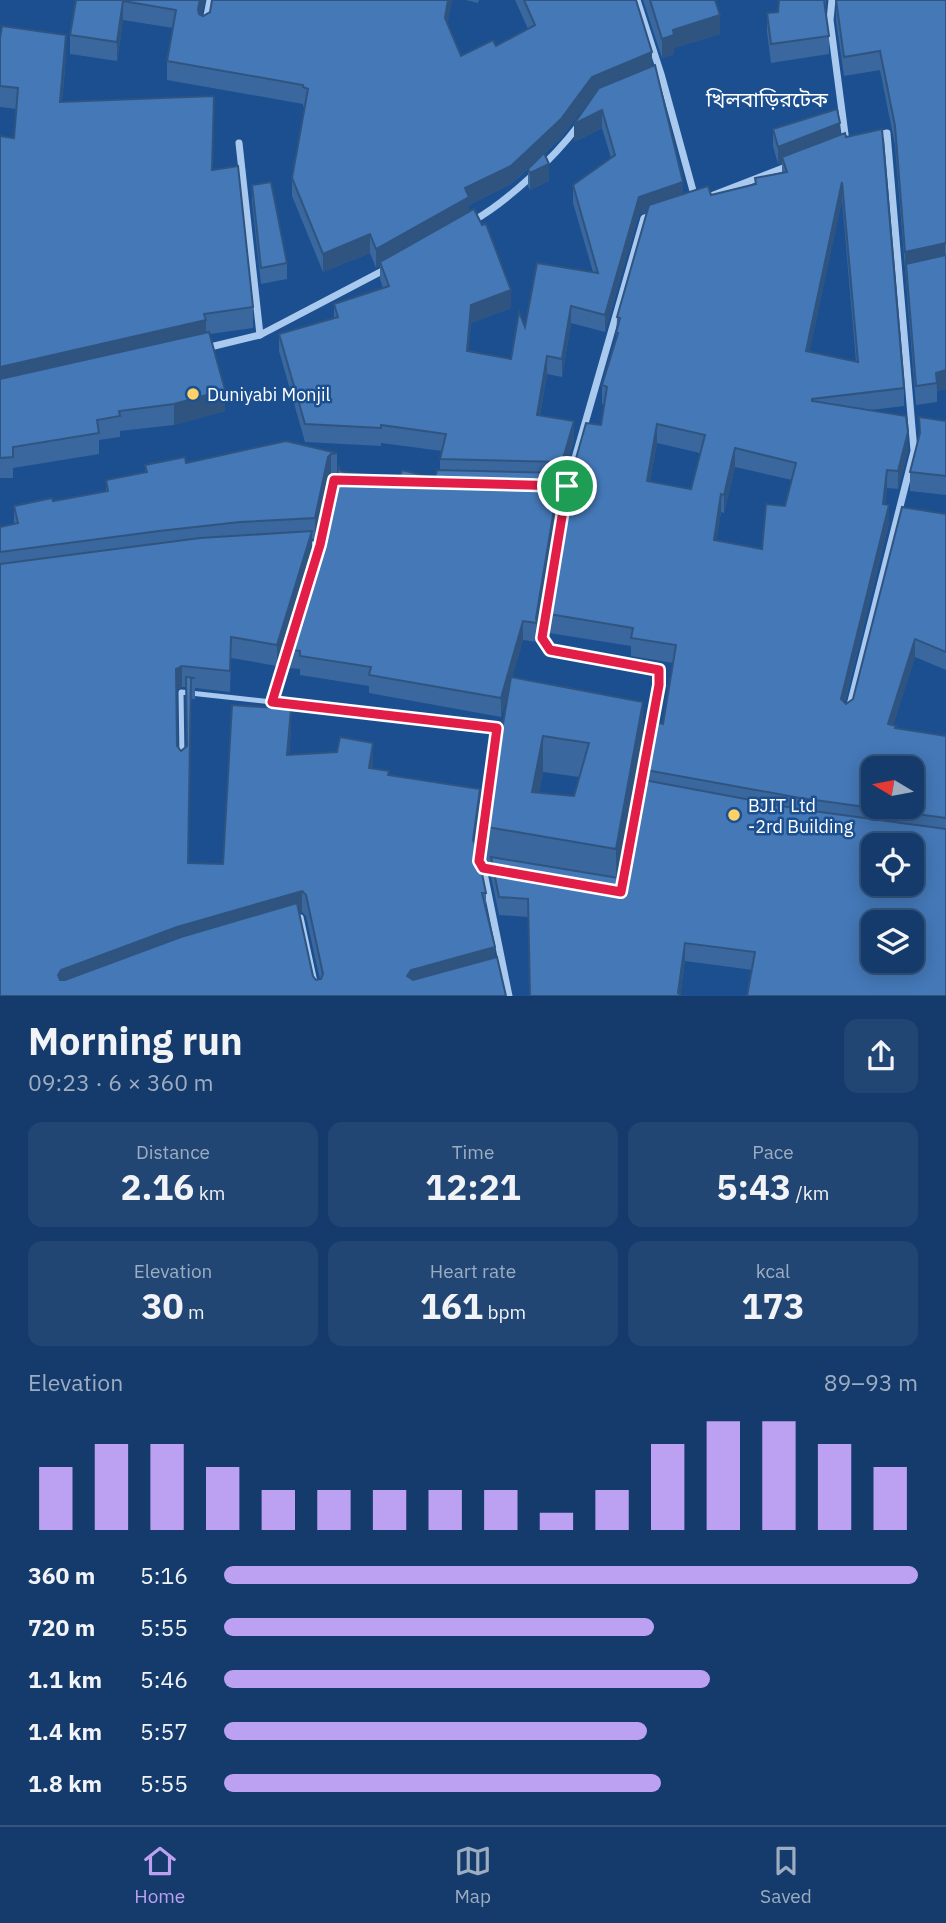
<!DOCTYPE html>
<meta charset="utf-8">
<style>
body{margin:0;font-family:"IBM Plex Sans","Noto Sans Bengali",sans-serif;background:#214673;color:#f1f3f6;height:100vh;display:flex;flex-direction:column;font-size:26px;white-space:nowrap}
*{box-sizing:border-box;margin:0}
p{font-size:23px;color:#9dadc1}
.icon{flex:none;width:38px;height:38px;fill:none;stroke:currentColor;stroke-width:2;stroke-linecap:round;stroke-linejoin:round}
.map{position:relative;height:996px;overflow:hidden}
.details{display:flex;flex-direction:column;background:#143b6b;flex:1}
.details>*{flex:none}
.needle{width:46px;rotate:280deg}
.fabs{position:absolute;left:861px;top:756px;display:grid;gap:14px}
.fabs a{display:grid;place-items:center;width:63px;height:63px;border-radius:14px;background:#143b6b;box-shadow:0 4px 18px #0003,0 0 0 2px #33557e;font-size:35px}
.pin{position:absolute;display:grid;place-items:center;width:60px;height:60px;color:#fff;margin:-30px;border:4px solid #fff;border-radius:50%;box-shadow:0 2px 7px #0007}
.round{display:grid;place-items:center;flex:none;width:74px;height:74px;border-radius:14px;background:#214673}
.headline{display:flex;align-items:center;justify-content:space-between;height:119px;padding:0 28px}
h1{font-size:38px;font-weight:700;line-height:52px}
.stats{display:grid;grid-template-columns:repeat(3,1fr);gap:10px;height:119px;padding:7px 28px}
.stats div{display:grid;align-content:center;border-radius:14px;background:#214673;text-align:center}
.stats b{font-size:35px;font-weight:700}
.stats small{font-size:19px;font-weight:400}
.stats p{font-size:19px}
.chart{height:196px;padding:14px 28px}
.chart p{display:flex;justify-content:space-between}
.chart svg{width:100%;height:126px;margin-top:7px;stroke:#bca0f2;stroke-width:6}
ul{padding:0 28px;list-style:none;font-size:23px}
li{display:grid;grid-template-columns:112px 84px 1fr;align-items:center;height:52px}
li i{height:18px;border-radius:9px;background:#bca0f2}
.menu{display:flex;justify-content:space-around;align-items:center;height:98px;border-top:2px solid #33557e;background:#143b6b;font-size:19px;color:#9dadc1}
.menu a{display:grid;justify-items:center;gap:4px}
.menu .on{color:#bca0f2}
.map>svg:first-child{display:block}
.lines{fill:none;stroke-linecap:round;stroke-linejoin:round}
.lane{stroke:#a9c9ee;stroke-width:5}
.street{stroke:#a9c9ee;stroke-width:7}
.wall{fill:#3a679d;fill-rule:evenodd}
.shaded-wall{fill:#305480}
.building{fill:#4478b7;stroke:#305480;stroke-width:2;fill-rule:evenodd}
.route-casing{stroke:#fff;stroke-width:14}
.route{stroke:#e11d48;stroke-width:9}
.poi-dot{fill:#ffd166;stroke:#1b4f8f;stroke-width:2.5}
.labels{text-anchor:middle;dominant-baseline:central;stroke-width:5;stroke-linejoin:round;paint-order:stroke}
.poi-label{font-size:18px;fill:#fff;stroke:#1b4f8f;text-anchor:start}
.quarter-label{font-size:21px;fill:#fff;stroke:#1b4f8f}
</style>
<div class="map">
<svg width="946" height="996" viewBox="0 0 946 996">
<rect width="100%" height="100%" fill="#1b4f8f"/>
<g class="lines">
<g class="lane">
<polyline points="182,757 181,692 272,702"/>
<polyline points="294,919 301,917 318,996"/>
</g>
<g class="street">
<polyline points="637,0 661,74 695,198"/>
<polyline points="832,0 830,20 846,142"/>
<polyline points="206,21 210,0"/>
<polyline points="239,143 260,335"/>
<polyline points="711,196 791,165"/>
<path d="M473,221C508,201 554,158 578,126"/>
<polyline points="206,348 260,335 386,269"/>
<polyline points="552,486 567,486 644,218 653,215"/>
<polyline points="567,486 542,638 550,650 659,670 659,685 622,887"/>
<polyline points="303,545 320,545 334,480 344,480"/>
<polyline points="320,545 272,702 497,728 479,861 483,868"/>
<polyline points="849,709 914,451 887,133 875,136"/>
<polyline points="500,871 483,868 509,996"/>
</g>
</g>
<g class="wall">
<path d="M76,0H205L201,15L203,16L210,12L212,0H452L447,24L461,56L496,46L528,29L515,0H636L683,194L711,195L755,184V178L782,172V163L778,164L773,146V129L840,135L904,388V406L871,410L908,451L898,489L887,488L885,504L889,523L845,702L846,704L853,699L946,514V670L915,657L893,725L896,728L946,736V996L685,961L680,996L528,917L499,915L491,876V863L487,862L485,860V824L509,690L501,717L369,693V686L300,675V669L289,668V649L326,527L341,471L399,481L435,478L440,470V459L442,451L381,443V446L305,442L279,351V334L334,318V304L383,288L380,279V265L376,268L370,253L323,272L292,196V178L305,107L303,106V104L167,80V61L173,28L123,20L117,61L70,54V35ZM594,95L574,142L602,128L611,158L573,185V203L593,272L525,327L511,359L468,352L471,323L511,308L469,212V205L511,184L528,169V186L530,190L549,181L545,153L561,138L592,96ZM842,200L856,362L809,352ZM647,212L617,317L616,340L602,385V404L605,405L601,425L549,614V633L631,646V656L673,663L663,724L646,770V781L627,875L624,879L617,878L643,738L512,677L523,640L537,642V628L560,492V480H562L574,439L540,416L547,374L562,377L571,323L605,332L639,214ZM657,443L700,453L691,489L650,481ZM735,467L792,480L785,506L762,549L716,540L721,512L724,513ZM543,772L579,777L574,796L539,792Z"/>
<polygon points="466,0 479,0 478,3"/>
<polygon points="643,0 717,0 715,1 720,34 674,48 674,54 662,58"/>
<polygon points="779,0 826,0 825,9 829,36 829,54 771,63 767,32 767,13 778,12"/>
<polygon points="836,0 946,0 946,389 937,391 937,402 916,405 895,145 880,70 844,76 836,20"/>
<polygon points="0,38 66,56 62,102 214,117 212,170 253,307 253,328 210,334 225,411 174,425 120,431 120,437 99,440 99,454 13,468 13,478 0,478 0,136 14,138 16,109 0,107"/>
<polygon points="252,185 287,263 287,279 261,284 252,202"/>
<polygon points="919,417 946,421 946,495 910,491 910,472 919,437"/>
<path d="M337,453V474L331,475L328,478L315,539H312V551L277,666L231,658L230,692L195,688V699H191L188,863L223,864L291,729L289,755L373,764L372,768L480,810L475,845L486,893V910L495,958L506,996H0V527L14,524V506L53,501L106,491V480L145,472V465ZM182,687H186L187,746L181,751L177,746L176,690ZM302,912L306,916L320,980H316L313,976L299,913Z"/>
</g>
<g class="shaded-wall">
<polygon points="200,0 205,0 198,28 198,9"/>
<polygon points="448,0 452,0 445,37 445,18"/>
<polygon points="123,1 123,20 117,61 117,42"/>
<polygon points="720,15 720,34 674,48 674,54 662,58 662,39 673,30"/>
<polygon points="66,35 66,56 60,123 60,102"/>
<polygon points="652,52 652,71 592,96 561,138 511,184 469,205 469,215 380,262 380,265 376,268 376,249 465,188 592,77"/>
<polygon points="602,110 602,128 574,142 574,124"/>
<polygon points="840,123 840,140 782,157 782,163 778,164 778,147"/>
<polygon points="549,164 549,181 530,190 530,173"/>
<polygon points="683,182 683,200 639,214 605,332 605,315 639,197"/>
<polygon points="842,182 842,200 806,369 806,351"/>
<polygon points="370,234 370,253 323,272 323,254"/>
<polygon points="945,243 945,262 906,264 906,270 905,270 905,252"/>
<polygon points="511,290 511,308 471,323 467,369 467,351 471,305"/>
<polygon points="571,306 571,323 562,377 562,359"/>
<polygon points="206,320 206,341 0,388 0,367"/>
<polygon points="547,356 547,374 537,433 537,415"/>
<polygon points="946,370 946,389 937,391 936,373"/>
<polygon points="225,390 225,411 174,425 174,404"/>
<polygon points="574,421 574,439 562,480 562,462"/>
<polygon points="657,424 657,443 647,499 647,481"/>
<polygon points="908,432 908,451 898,489 898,471"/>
<polygon points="735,448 735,467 724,513 724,495"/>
<polygon points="331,454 331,475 328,478 315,539 315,518 328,457"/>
<polygon points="887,470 887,488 883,522 883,504"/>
<polygon points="560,473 560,492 537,628 536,618"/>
<polygon points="721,494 721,512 714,558 714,540"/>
<polygon points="889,505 889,523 841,717 841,699"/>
<polygon points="312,531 312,551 277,666 277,645"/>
<polygon points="523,621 523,640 501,717 501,698"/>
<polygon points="915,639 915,657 888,742 888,724"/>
<polygon points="182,666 182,687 176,690 176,669"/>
<polygon points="643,702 643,738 616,885 616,849"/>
<polygon points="291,709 291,729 287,776 287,755"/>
<polygon points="543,736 543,772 532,827 532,792"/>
<polygon points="373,743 373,764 369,789 369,768"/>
<polygon points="480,789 480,810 473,861 473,840"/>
<polygon points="302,891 302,912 177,948 61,991 58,975 61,970 177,927"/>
<polygon points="685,943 685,961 680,996 678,996"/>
<polygon points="495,947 495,968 408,996 407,976 411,970"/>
</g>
<g class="building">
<polygon points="76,0 200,0 198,9 199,14 203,16 210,12 212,0 448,0 445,18 461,56 493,40 496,46 535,25 524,0 636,0 652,52 592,77 561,119 511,166 465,188 469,197 376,249 370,234 323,254 292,178 308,89 303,87 303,85 167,61 176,10 123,1 117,42 70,35"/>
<polygon points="650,0 715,0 720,15 673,30 674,35 662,39"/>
<polygon points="779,0 824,0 829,36 771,44 767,13 778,12"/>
<polygon points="836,0 946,0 946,243 905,252 895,126 880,51 844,57"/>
<polygon points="2,26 66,35 60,102 214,96 212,170 238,166 253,307 204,314 206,320 0,367 0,136 14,138 18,88 0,86 0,38"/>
<polygon points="655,65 683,182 639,197 605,315 571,306 562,359 547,356 537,415 574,421 562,462 440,459 446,434 381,425 381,428 305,424 279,334 338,317 334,304 389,286 380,262 474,209 482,225 486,224 511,290 471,305 467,351 511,359 519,312 525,327 537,263 598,273 573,185 615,155 602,110 574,124 599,88"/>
<polygon points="837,109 840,123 778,147 773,129"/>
<path d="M882,129L904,388L812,399V401L906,416L908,432L898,471L887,470L883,504L889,505L841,699L846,704L853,699L902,507L946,514V652L915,639L888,724L896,726L895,728L946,736V818L800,798L646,770L655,722L663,724L676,645L631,638L633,628L549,614L573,469L586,423L601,425L607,387L602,385L618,333H616L620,318L617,317L649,205L708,186L711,195L756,184L755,178L787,172L782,157L845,133L846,137ZM842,182L858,362L806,351ZM657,424L705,435L691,489L647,481ZM735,448L796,463L785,506L766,504L762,549L714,540L721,494L724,495ZM873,768H912V807H873Z"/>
<polygon points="544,153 549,164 530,173 528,169"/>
<polygon points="271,182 287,263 261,268 252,185"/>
<polygon points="946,255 946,370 936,373 937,383 916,386 906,264"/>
<polygon points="209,332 225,390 174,404 119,411 120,416 97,420 99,433 13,447 13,457 0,458 0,379"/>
<polygon points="919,417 946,421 946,476 910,472 920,433"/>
<polygon points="286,441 337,453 331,454 328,457 315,518 240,522 159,531 0,552 0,527 18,523 14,506 52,498 53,501 108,491 106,480 147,472 145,465 185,457 186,463"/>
<polygon points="339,467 341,471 399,481 402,470 435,478 437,470 560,473 536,618 537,623 523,621 501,698 369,675 371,667 300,656 300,651 289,649 326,527"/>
<path d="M312,531L277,645L231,637L230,671L182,666L176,669L177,746L181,751L187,746L186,677L195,678H191L188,863L223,864L232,705L291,709L287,755L337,752L340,737L373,743L369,768L389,771L388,775L480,789L473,840L477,849L486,893H482L495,947L411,970L407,976L413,980L497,957L506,996H0V564L200,538ZM302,891L306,895L323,974L321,979L316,980L313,976L297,903L181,937L65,980H60L58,975L61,970L177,927Z"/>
<path d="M511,677L643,702L616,849L487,827L485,824L492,777H494ZM543,736L589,743L574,796L532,792Z"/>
<path d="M644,780L798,809L946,829V996H747L755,952L685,943L678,993L680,994V996H530L528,899L499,897L491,857L624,879L627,875ZM873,845H912V884H873ZM873,922H912V961H873Z"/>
</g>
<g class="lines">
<g class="route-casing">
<polygon id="route" points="334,480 567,486 542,638 550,650 659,670 659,685 621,892 483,868 479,861 497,728 272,702 320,545"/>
</g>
<use href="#route" class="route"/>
</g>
<g class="poi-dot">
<circle cx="193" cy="394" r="7"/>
<circle cx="734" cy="815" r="7"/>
</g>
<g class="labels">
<g class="poi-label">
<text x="207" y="394">Duniyabi Monjil</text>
<text x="748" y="805">BJIT Ltd<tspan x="748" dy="21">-2rd Building</tspan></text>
</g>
<g class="quarter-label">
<text x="767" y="99">খিলবাড়িরটেক</text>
</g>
</g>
</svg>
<div class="fabs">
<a><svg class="needle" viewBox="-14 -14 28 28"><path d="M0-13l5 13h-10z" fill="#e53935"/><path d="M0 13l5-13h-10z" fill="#9dadc1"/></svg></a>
<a><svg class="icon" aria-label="locate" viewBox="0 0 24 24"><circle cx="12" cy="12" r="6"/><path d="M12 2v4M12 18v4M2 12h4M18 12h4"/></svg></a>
<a><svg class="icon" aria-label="layers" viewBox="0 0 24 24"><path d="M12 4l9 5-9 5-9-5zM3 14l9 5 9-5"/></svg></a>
</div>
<div class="pin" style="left:567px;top:486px;background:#1e9e55"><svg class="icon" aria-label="arrive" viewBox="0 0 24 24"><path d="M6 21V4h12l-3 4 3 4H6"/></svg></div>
</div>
<section class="details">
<div class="headline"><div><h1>Morning run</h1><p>09:23 · 6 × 360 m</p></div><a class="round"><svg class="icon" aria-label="share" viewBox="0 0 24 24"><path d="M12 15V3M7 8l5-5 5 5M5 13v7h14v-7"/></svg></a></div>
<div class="stats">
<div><p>Distance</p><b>2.16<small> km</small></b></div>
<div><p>Time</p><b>12:21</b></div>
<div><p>Pace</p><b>5:43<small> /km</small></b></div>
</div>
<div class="stats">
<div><p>Elevation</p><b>30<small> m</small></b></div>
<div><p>Heart rate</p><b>161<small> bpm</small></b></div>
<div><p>kcal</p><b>173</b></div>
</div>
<div class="chart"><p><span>Elevation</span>89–93 m</p>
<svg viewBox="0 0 160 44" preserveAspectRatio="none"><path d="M5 44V22M15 44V14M25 44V14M35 44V22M45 44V30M55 44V30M65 44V30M75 44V30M85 44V30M95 44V38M105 44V30M115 44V14M125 44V6M135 44V6M145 44V14M155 44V22"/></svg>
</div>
<ul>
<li><b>360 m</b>5:16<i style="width:100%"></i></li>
<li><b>720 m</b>5:55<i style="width:62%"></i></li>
<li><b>1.1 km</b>5:46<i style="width:70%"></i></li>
<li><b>1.4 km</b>5:57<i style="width:61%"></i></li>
<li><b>1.8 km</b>5:55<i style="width:63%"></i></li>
</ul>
</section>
<nav class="menu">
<a class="on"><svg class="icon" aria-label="home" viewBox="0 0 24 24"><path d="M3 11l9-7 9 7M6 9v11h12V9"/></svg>Home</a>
<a><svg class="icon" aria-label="map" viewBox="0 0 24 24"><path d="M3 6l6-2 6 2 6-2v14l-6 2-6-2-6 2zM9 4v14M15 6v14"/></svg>Map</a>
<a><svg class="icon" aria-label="saved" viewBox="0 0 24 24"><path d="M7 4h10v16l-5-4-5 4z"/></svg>Saved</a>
</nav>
